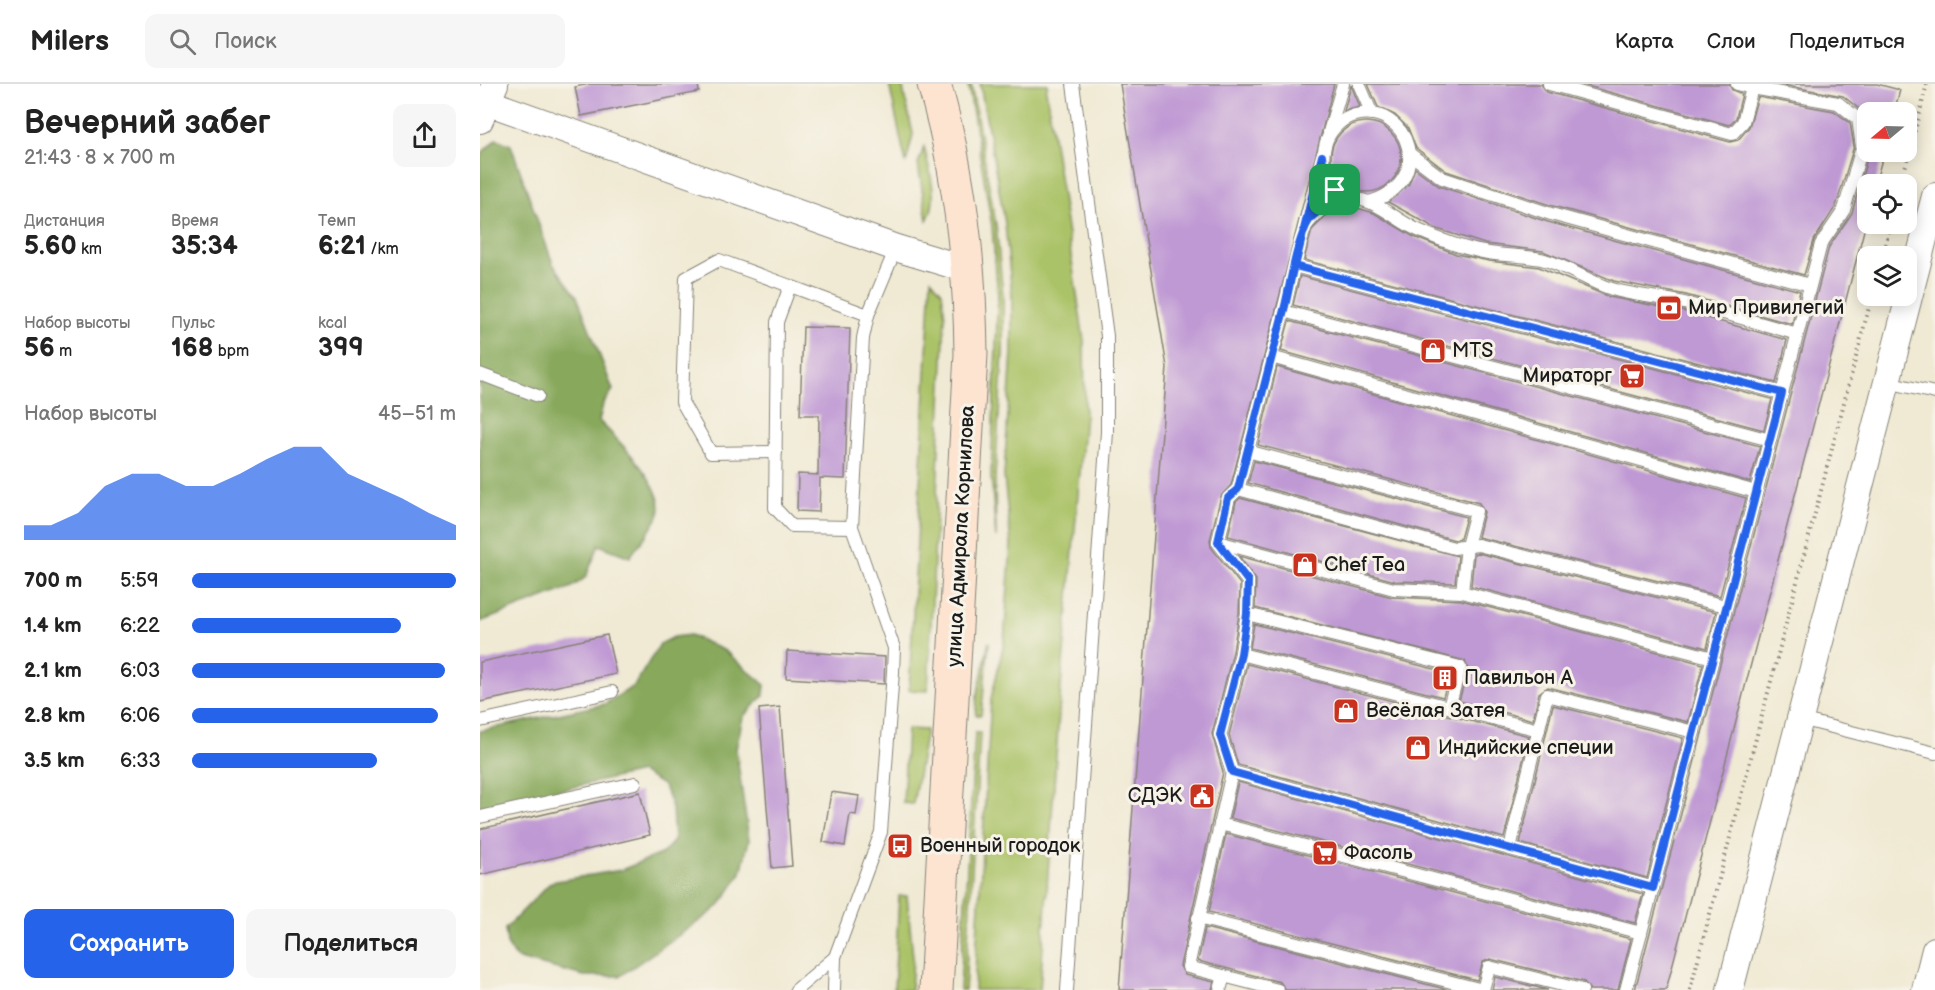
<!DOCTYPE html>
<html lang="ru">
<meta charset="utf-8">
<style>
body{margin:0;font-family:"Balsamiq Sans",sans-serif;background:#f6f6f6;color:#222;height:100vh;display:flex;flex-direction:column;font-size:22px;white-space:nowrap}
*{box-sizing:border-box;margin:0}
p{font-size:20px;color:#767676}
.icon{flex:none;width:33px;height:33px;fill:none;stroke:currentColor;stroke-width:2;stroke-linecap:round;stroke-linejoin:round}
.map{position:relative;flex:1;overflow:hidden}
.details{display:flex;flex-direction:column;background:#fff;width:480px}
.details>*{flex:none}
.needle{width:39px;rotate:251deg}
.controls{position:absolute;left:1377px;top:18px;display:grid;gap:12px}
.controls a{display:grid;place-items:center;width:60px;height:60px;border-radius:12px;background:#fff;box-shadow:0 3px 15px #0003;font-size:30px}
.pin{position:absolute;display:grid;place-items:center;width:51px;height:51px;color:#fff;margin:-26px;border-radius:12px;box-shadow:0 3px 9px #0006}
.round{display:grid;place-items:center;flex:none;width:63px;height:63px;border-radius:12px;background:#f6f6f6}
.head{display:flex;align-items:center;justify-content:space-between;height:102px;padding:0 24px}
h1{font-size:33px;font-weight:600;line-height:45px}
.figures{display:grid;grid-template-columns:repeat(3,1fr);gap:9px;height:102px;padding:6px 24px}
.figures div{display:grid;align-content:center}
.figures b{font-size:26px;font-weight:600}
.figures small{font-size:16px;font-weight:400}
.figures p{font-size:16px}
.chart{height:168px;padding:12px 24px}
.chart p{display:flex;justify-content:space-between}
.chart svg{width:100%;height:108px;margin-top:6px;fill:#2563eb;opacity:.7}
.primary-button{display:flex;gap:12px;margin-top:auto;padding:12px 24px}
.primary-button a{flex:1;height:69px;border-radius:12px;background:#2563eb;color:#fff;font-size:24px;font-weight:600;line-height:69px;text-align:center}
.primary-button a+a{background:#f6f6f6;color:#222}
ul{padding:0 24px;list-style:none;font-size:20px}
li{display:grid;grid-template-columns:96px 72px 1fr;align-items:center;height:45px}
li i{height:15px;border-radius:8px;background:#2563eb}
header{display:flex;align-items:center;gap:36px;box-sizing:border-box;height:84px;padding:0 30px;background:#fff;border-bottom:2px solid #e0e0e0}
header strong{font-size:28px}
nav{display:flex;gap:33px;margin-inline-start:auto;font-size:21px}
.search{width:420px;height:54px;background:#f6f6f6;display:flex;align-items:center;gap:15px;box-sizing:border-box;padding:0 21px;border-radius:12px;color:#767676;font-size:22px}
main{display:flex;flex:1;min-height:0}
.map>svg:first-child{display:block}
.green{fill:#abc368;stroke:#647042;stroke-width:1.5}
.forest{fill:#88a95c;stroke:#52623c;stroke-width:1.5}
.building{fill:#bf99d4}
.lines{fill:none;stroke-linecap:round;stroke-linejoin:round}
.lane-casing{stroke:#868378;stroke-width:14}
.street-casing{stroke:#868378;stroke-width:28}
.secondary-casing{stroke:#868378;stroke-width:35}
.path{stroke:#868378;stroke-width:4;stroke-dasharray:1.5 4.5;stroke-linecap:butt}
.lane{stroke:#fff;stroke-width:12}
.street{stroke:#fff;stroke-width:26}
.secondary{stroke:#fde4d1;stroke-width:33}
.route-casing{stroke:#fff;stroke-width:12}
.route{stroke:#2563eb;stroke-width:8}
.labels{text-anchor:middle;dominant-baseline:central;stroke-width:6;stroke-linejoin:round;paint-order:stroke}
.poi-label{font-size:20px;fill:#1c1c1c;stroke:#f7f3e8;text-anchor:start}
.street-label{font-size:20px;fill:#1c1c1c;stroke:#f7f3e8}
</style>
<header>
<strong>Milers</strong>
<div class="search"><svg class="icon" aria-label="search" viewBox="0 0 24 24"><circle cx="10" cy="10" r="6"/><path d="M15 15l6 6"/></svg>Поиск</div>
<nav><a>Карта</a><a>Слои</a><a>Поделиться</a></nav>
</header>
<main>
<section class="details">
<div class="head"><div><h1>Вечерний забег</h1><p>21:43 · 8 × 700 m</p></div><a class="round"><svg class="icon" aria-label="share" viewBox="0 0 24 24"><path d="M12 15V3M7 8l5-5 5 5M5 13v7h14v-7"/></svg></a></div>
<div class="figures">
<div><p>Дистанция</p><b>5.60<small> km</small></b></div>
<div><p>Время</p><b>35:34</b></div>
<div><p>Темп</p><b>6:21<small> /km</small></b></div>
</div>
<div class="figures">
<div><p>Набор высоты</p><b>56<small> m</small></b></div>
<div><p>Пульс</p><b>168<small> bpm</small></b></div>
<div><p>kcal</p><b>399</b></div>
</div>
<div class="chart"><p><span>Набор высоты</span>45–51 m</p>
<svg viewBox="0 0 160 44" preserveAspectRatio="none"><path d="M0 44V38L10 38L20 33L30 22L40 17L50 17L60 22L70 22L80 17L90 11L100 6L110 6L120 17L130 22L140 27L150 33L160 38V44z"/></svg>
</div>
<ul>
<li><b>700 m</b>5:59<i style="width:100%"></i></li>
<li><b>1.4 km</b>6:22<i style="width:79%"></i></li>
<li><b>2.1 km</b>6:03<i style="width:96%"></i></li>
<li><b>2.8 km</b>6:06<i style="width:93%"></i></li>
<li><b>3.5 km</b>6:33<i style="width:70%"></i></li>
</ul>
<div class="primary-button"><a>Сохранить</a><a>Поделиться</a></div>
</section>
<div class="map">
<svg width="1455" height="906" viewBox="0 0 1455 906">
<rect width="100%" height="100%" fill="#f7f3e8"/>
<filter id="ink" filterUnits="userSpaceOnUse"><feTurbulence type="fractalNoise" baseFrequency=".0167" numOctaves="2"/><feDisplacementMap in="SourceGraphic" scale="12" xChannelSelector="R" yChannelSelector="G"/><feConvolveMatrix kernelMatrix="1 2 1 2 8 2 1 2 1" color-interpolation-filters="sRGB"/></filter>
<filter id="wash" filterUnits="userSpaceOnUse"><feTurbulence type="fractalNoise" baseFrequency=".008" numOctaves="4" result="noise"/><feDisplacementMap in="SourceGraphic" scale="24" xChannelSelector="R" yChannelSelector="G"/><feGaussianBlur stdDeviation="1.35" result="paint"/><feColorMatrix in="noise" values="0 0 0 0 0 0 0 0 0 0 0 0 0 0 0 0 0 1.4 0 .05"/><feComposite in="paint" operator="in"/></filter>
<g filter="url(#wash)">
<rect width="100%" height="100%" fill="#f0ead4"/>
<g class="green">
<polygon points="409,0 422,0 433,50 426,80"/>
<polygon points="488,0 491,0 516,141 523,212 523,269 515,392 516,454 511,392 518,212 512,142"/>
<polygon points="500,0 568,0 566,6 604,257 605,331 580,614 560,906 494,906 511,615 524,559 531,460 524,392 532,268 532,212 525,139"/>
<path d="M444,63C449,86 460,115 447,136L438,80Z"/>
<polygon points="451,195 462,208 465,233 448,607 429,606"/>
<polygon points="509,558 501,631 496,631 497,612"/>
<polygon points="427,645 446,646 433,720 423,719"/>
<polygon points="495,649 500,649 485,906 480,906"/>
<polygon points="419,812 427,812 433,873 431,906 414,906"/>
</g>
<g class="forest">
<path d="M16,55L31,61L73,180L97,212L133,306L123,320L119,337C136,354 187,403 179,430C174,444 158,461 150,473L119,461L106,493L92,503L0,538V76L3,68Z"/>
<polygon points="210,551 245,567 285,601 284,611 263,633 256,665 269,756 261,789 241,820 228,831 140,892 104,892 36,874 27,860 25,845 71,798 141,786 183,769 194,757 192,724 184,702 161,688 0,724 0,647 125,620 154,602 180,560 194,553"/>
</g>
<g id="blocks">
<g class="building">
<polygon points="109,0 218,0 219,8 101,32 95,3"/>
<polygon points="640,0 854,0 751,401 741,412 730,456 731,463 760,500 759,529 753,568 732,650 743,688 700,882 705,891 734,898 732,906 639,906 687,283"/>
<polygon points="888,0 1061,0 1067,8 1250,58 1258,56 1269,43 1278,13 1354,27 1370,39 1374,62 1356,122 1334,156 1324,191 1073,122 966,87 936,64 928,44 915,31 898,23"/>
<polygon points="1100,0 1249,0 1252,6 1262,10 1256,34 1249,41"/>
<polygon points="1297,0 1397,0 1420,6 1414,28 1388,28 1388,43 1384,29 1363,12"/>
<polygon points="871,1 880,23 864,27 871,2"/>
<circle cx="886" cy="73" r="35"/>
<polygon points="1389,68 1404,68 1395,100 1388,100 1388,131 1186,906 1155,906 1349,163 1372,129"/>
<polygon points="935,84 959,102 1068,138 1320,207 1312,240 1206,211 1134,197 1063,167 1005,160 957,145 908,118 929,100"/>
<polygon points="874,123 894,129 934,153 976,170 1009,177 1059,183 1129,213 1202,227 1307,256 1296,299 824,176 832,146 849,129"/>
<polygon points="820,192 1292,315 1284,346 813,221"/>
<polygon points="809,237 1280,362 1270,398 801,267"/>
<polygon points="323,243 370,244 365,395 340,394 339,428 317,427 318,390 338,391 339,331 320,331"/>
<polygon points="797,283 1266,414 1240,512 998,453 1004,428 999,419 778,361"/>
<polygon points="774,377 986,433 980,455 975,456 768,399"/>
<polygon points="760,414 978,472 975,499 915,497 748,452 756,418"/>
<polygon points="998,469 1236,528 1227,564 991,502 994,470"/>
<polygon points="759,472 912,513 981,516 1223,580 1208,638 1068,603 1059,609 1053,636 979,617 988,585 985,577 775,524 776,496"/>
<polygon points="774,540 970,589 963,613 770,564"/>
<polygon points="127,551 136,590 0,618 0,578"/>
<polygon points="307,567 405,573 404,600 306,594"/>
<polygon points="767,580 1049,652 1024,754 758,681 749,651"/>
<polygon points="1073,621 1203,654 1167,794 1040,759"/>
<polygon points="300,623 312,782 292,784 279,625"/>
<polygon points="758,698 1163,810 1155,839 750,734"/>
<polygon points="160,708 170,751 0,791 0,745"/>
<polygon points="351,708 379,712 376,731 370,730 365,762 343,758"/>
<polygon points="746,750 1151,855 1138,906 1110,906 1104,898 1010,875 1003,878 997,896 729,828"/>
<polygon points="725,844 969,906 806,906 800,898 718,877"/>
<polygon points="1015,893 1068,906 1012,906"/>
</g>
</g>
</g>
<g filter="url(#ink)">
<use href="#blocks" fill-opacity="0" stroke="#868378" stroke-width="1.5"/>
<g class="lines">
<g class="lane-casing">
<g id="lane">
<polyline points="879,0 892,30"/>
<polyline points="1069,0 1252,50 1263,38 1272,4 1257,0"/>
<polyline points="849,48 863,0"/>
<polyline points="930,70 962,94 1071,130 1330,201"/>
<polyline points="841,77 758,405 749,414 738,458 914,505 982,508"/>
<path d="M889,118C957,99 929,18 875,31C860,35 848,48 845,62C841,77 844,92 854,104C865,116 879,113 891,119C908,126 922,139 938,146C958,155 982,164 1003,168C1022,172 1042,171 1061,175C1086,181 1108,198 1132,205C1155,212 1180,213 1204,219C1242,228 1280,239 1317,250"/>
<polyline points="827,140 845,122 871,115"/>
<polyline points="815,182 1302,309"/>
<polyline points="803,227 1290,356"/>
<polyline points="791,273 1276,408"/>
<polyline points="0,290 58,312"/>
<polyline points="1407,298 1455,309"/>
<polyline points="767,367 996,427 987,462 982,508 1233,574"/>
<polyline points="296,368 231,369 202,318 206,194 239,176 310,202"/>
<polyline points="758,405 974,464 998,461 1246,522"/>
<polyline points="372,443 312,442 295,424 297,238 310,202 388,231"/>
<polyline points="738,458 768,497 767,530 761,570 740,651 752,688 708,883 798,906"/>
<polyline points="767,530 980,583 969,623"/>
<polyline points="761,570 1059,646"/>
<polyline points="1320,635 1455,669"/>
<polyline points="0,637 132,608"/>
<polyline points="752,688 1173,804"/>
<polyline points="0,733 155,699"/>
<polyline points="740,740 1161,849"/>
<polyline points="1030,764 1067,611 1214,648"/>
<polyline points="718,834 1003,906 1009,883 1102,906"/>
<polyline points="316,906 355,873"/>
<polyline points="354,906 355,873 401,748 413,588 414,564 372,443 383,254 388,231 416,164"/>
<polyline points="587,906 627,348 627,252 593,0"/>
<polyline points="740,906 744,892"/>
<polyline points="1146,906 1341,160 1364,126 1382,63 1378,35 1358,19 1272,4"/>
</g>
</g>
<g class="street-casing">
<g id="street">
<polyline points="7,18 416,164 489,186"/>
<polyline points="0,36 15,0"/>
<polyline points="1250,906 1455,112"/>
<polyline points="1445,906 1455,866"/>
</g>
</g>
<g class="secondary-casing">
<path id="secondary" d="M454,0C480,88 490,179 491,270L456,906"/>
</g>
<g class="path">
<polyline points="1421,100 1447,0"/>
<polyline points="1402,172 1411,140"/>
<polyline points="1210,906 1392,212"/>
</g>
<use href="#lane" class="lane"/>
<use href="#street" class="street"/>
<use href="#secondary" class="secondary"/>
</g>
</g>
<g class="lines" filter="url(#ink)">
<g class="route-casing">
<path id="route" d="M855,106L871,115C854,120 834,124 826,142C815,166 811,197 805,222C789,283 773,344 758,405L748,414L738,458L768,497L767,530L761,570L740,651L752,688L1173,804L1302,309L815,182L842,72L845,90L855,106"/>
</g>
<use href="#route" class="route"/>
</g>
<defs>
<g id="bank-square" transform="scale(1.35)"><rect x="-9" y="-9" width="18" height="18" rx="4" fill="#c8321e" stroke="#f7f3e8"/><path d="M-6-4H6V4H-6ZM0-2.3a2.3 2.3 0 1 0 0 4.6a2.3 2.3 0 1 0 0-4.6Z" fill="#fff"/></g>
<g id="shop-square" transform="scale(1.35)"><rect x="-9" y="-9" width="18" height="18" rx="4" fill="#c8321e" stroke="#f7f3e8"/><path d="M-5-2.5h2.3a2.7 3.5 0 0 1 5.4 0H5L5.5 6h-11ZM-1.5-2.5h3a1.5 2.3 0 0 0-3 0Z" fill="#fff"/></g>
<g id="supermarket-square" transform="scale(1.35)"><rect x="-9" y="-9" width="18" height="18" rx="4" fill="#c8321e" stroke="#f7f3e8"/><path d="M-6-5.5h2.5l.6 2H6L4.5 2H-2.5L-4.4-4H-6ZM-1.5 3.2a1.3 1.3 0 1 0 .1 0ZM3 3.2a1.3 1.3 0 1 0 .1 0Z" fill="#fff"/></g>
<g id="building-square" transform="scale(1.35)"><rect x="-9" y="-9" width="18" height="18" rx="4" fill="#c8321e" stroke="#f7f3e8"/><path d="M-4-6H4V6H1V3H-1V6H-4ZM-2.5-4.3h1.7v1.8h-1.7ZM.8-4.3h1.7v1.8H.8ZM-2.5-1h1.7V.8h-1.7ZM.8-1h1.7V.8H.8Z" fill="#fff"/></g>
<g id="civic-square" transform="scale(1.35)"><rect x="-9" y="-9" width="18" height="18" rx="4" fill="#c8321e" stroke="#f7f3e8"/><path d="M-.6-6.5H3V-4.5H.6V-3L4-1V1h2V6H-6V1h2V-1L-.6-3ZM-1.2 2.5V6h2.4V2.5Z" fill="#fff"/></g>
<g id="bus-square" transform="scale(1.35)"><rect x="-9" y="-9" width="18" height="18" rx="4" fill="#c8321e" stroke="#f7f3e8"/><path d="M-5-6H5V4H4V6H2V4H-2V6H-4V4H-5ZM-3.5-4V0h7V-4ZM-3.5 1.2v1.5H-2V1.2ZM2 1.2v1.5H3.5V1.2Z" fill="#fff"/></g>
</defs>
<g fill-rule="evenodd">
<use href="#bank-square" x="1189" y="224"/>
<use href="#shop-square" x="953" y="267"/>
<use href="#supermarket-square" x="1152" y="292"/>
<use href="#shop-square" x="825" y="481"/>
<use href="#building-square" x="965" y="594"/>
<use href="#shop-square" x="866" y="627"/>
<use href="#shop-square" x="938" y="664"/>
<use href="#civic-square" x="722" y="712"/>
<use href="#bus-square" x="420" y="762"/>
<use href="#supermarket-square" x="845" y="769"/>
</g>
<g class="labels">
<g class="poi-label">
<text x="1208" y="224">Мир Привилегий</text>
<text x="972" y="267">MTS</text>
<text x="1132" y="292" text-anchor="end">Мираторг</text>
<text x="844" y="481">Chef Tea</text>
<text x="984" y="594">Павильон А</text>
<text x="886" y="627">Весёлая Затея</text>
<text x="958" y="664">Индийские специи</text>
<text x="702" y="712" text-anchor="end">СДЭК</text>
<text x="440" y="762">Военный городок</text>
<text x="864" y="769">Фасоль</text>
</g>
<g class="street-label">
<text transform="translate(481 452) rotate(-87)">улица Адмирала Корнилова</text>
</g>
</g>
</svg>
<div class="controls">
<a><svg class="needle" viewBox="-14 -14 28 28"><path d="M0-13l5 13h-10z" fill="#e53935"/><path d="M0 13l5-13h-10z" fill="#767676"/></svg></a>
<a><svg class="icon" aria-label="locate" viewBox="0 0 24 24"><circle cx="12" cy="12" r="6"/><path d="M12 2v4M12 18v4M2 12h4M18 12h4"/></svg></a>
<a><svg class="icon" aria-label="layers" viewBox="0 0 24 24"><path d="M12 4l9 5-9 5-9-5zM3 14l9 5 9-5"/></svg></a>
</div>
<div class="pin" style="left:855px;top:106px;background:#1e9e55"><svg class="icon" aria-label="arrive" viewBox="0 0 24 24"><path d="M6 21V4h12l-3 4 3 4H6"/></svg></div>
</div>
</main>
